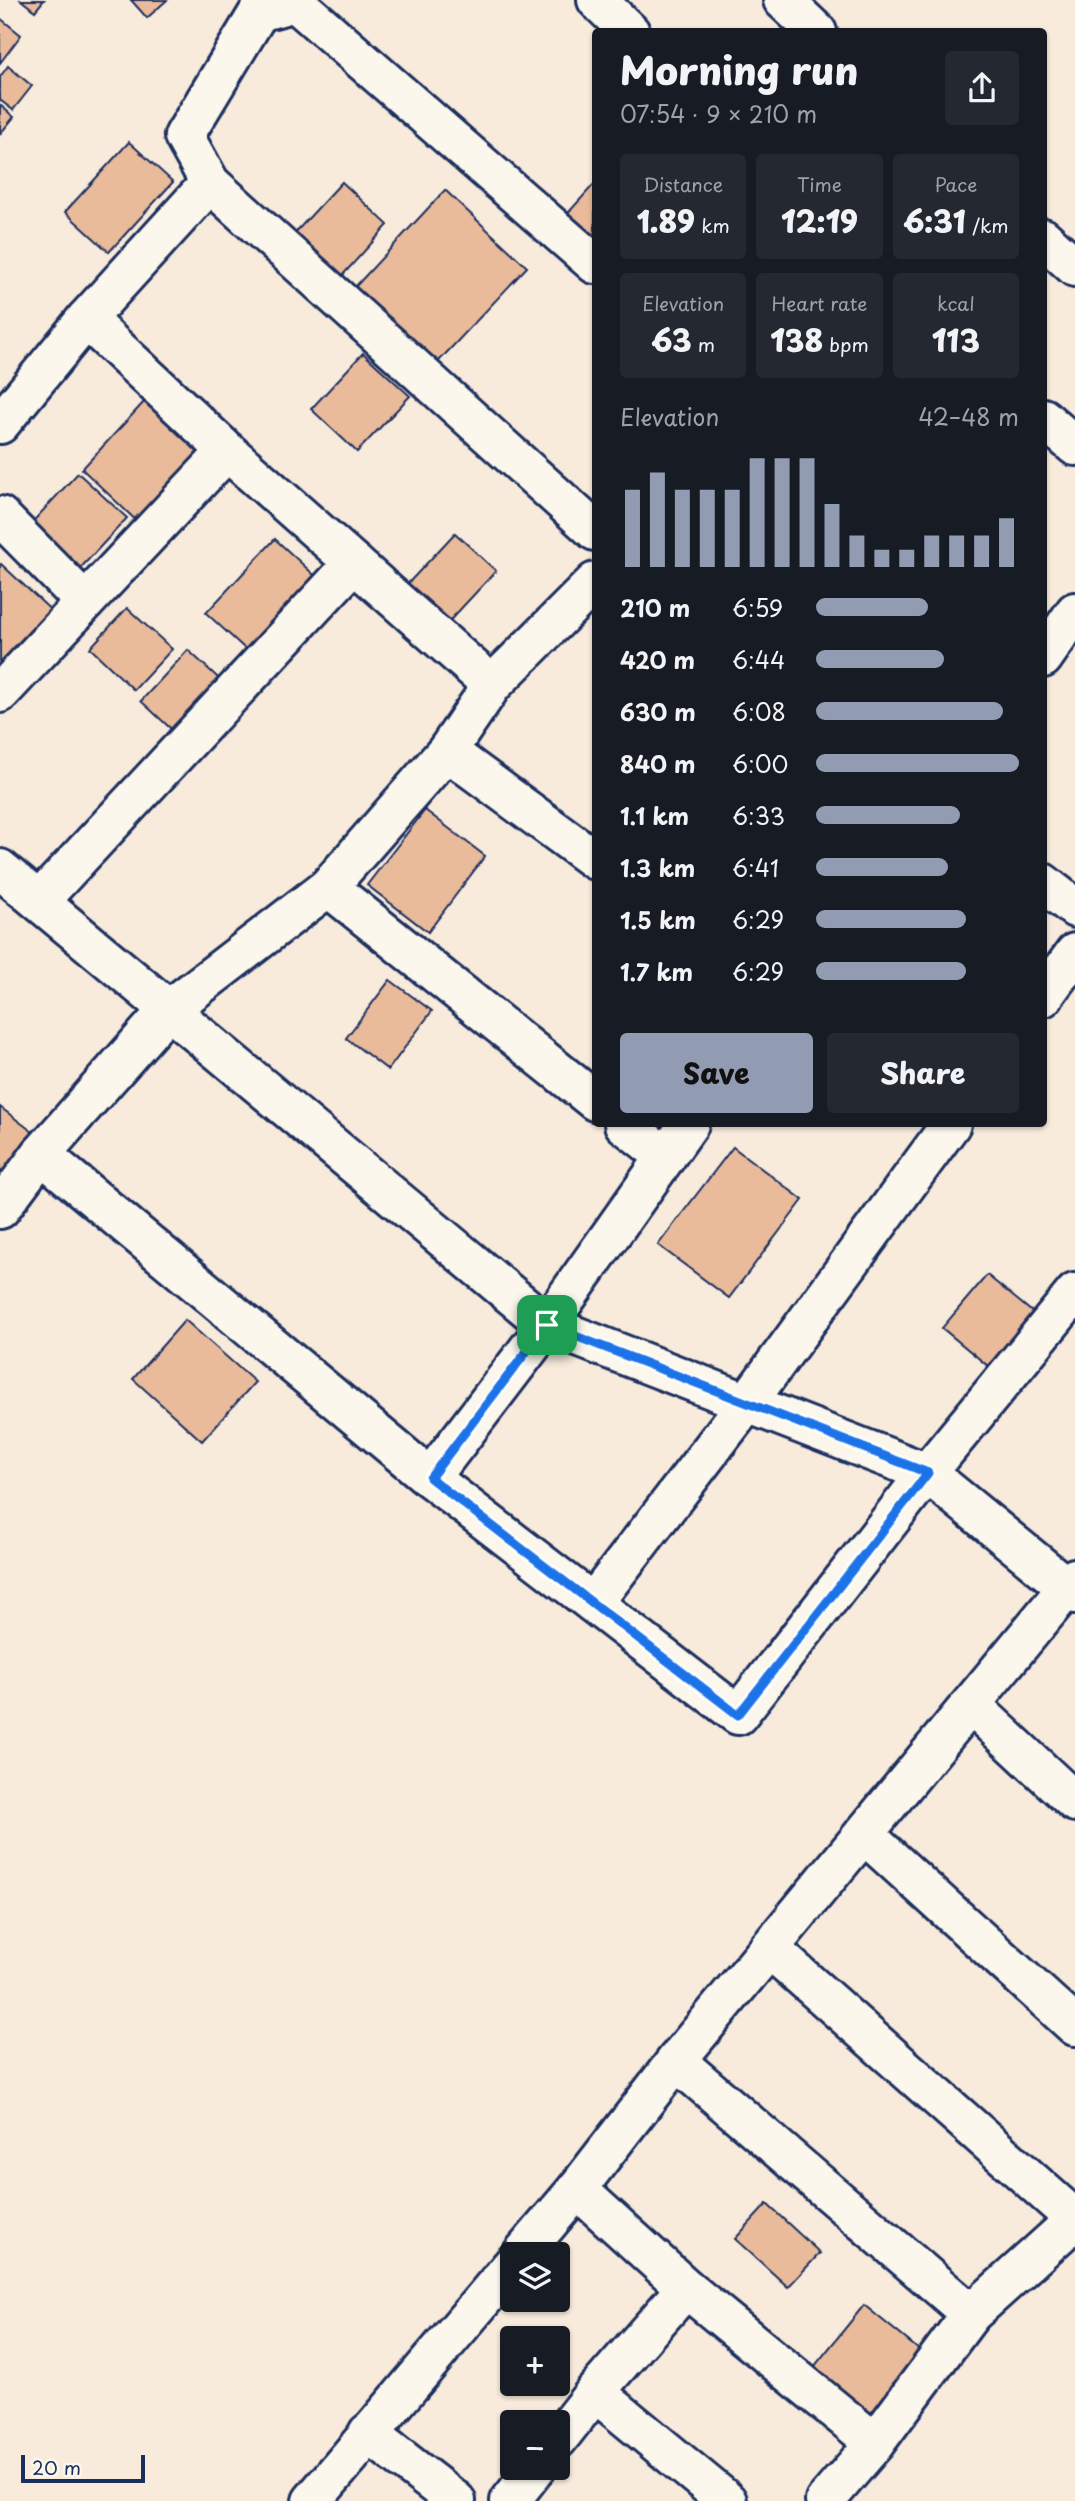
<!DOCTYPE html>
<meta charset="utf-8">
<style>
body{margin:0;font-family:"Playpen Sans",sans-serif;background:#242831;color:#f1f3f6;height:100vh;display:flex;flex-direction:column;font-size:26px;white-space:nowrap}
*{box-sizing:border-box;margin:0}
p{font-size:23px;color:#9ea1a6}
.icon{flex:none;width:38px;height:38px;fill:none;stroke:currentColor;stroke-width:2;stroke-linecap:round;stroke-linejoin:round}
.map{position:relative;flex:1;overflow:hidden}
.sheet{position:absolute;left:592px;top:28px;width:455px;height:1099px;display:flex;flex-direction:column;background:#171b24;border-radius:7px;box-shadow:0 2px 5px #0004}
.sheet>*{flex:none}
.buttons{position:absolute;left:500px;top:2242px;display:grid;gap:14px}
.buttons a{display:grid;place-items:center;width:70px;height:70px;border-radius:7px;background:#171b24;box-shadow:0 2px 5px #0004;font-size:35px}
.scale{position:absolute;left:21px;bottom:18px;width:124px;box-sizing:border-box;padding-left:7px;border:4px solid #1b2f5e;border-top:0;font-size:19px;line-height:24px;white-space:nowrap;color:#1b2f5e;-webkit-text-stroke:5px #fbf7ec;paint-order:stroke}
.pin{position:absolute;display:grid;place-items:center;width:60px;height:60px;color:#fff;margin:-30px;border-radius:14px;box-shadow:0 4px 10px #0006}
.round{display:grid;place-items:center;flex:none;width:74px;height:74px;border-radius:7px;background:#242831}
.headline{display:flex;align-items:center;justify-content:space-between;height:119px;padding:0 28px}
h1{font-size:38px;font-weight:800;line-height:52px}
.figures{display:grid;grid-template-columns:repeat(3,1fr);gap:10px;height:119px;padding:7px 28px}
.figures div{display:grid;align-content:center;border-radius:7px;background:#242831;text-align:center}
.figures b{font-size:30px;font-weight:800}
.figures small{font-size:19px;font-weight:400}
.figures p{font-size:19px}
.chart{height:196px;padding:14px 28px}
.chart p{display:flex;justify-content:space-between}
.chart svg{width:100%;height:126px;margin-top:7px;stroke:#919bb2;stroke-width:6}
.action{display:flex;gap:14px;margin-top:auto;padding:14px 28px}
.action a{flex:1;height:80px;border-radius:7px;background:#919bb2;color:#111;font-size:28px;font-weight:800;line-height:80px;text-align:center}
.action a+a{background:#242831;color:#f1f3f6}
ul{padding:0 28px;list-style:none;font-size:23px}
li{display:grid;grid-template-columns:112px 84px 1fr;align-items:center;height:52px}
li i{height:18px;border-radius:9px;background:#919bb2}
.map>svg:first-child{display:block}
.building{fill:#eabb9a;stroke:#1b2f5e;stroke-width:2}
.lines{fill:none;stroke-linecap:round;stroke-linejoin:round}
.minor-casing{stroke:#1b2f5e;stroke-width:44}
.tertiary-casing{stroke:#1b2f5e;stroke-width:44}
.minor{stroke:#fbf7ec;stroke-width:38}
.tertiary{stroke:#fbf7ec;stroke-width:38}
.route-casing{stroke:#fff;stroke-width:14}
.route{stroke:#1a73e8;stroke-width:9}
</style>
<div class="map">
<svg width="1075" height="2501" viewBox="0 0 1075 2501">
<rect width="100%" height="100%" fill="#f8ebdc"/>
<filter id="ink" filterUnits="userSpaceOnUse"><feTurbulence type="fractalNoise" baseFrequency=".0143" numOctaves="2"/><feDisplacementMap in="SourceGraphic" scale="14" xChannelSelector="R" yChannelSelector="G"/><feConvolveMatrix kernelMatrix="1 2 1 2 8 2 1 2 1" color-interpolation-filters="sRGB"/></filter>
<g filter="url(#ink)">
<g class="building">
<polygon points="21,0 44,0 35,11"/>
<polygon points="131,0 167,0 147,18"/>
<polygon points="0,18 21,35 0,63"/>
<polygon points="8,66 32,86 13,110 0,100 0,77"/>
<polygon points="0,105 14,117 0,134"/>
<polygon points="129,142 173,182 109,252 65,212"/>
<polygon points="342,182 388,225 340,278 293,235"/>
<polygon points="595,183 595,255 560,222"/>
<polygon points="445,190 527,267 437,363 355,287"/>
<polygon points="363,353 410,396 357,452 311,409"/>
<polygon points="145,401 206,457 142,526 82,469"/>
<polygon points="78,473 127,518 74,575 25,530"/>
<polygon points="455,533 496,571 441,630 400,592"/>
<polygon points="275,539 324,584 255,658 206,613"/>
<polygon points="1,564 56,615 0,668 0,565"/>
<polygon points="127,608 172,649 134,690 90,648"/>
<polygon points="188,650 229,688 182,739 141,701"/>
<polygon points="425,810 485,856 428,932 367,885"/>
<polygon points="390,980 432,1011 388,1070 346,1038"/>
<polygon points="0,1107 46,1142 0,1186"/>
<polygon points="733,1147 803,1200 729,1298 658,1245"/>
<polygon points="987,1275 1043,1321 999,1375 942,1328"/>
<polygon points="185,1320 255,1382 202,1441 133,1379"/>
<polygon points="767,2204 820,2253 788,2287 735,2239"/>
<polygon points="864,2305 930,2359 875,2427 809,2373"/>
</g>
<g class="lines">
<g class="minor-casing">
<g id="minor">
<polyline points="597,0 630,32"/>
<polyline points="595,264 295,2 259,12 184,136 210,183 595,531"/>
<polyline points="86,319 227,451 492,685"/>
<polyline points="1043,418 1075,446"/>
<polyline points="0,424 86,319 210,183"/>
<polyline points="0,516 84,601"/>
<polyline points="1043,658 1075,612"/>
<polyline points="0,693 227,451"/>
<polyline points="447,751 595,860"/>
<polyline points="0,869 547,1325 927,1473 1075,1594"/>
<polyline points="1043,883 1075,908"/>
<polyline points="328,887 595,1101"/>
<polyline points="39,901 354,563"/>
<polyline points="1043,997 1075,953"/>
<polyline points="624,1124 666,1157"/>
<polyline points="41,1154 430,1478 738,1715 927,1473 1075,1293"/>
<polyline points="0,1209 41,1154 168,1010 328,887 447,751 492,685 595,582"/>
<polyline points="430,1478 547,1325 689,1124"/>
<polyline points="593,1603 747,1403 951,1124"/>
<polyline points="971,1705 1075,1802"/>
<polyline points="864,1834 1075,2026"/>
<polyline points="769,1948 1075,2219"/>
<polyline points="676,2061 971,2314"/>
<polyline points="577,2189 686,2288 875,2443"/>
<polyline points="522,2254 577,2189 676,2061 1075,1578"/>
<polyline points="595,2392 727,2501"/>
<polyline points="368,2433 456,2501"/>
<polyline points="558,2439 595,2392 686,2288"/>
<polyline points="312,2501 513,2264"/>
<polyline points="510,2501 536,2468"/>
<polyline points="825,2501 875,2443 971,2314 1075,2220"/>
</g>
</g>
<g class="tertiary-casing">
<g id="tertiary">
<polyline points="783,0 817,32"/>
<polyline points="1043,238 1075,267"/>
</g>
</g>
<use href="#minor" class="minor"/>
<use href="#tertiary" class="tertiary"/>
</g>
</g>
<g class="lines" filter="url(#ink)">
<g class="route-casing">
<polygon id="route" points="547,1325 928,1473 738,1715 430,1478"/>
</g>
<use href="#route" class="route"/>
</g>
</svg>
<div class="buttons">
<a><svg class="icon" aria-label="layers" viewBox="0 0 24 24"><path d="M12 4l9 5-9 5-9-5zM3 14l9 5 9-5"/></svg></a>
<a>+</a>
<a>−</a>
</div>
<div class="scale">20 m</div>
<div class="pin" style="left:547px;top:1325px;background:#1e9e55"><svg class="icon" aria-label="arrive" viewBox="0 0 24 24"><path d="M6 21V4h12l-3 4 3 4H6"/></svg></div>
<section class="sheet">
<div class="headline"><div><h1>Morning run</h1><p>07:54 · 9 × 210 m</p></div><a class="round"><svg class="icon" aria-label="share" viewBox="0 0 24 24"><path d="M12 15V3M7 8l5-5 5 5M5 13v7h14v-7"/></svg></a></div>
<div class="figures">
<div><p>Distance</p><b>1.89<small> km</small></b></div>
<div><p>Time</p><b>12:19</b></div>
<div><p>Pace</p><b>6:31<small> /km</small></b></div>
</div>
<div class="figures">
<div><p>Elevation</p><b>63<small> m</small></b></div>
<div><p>Heart rate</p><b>138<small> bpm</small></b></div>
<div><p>kcal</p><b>113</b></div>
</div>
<div class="chart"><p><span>Elevation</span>42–48 m</p>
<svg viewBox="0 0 160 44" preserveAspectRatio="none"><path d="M5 44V17M15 44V11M25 44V17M35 44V17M45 44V17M55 44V6M65 44V6M75 44V6M85 44V22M95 44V33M105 44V38M115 44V38M125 44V33M135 44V33M145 44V33M155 44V27"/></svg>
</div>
<ul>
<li><b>210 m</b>6:59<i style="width:55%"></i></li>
<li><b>420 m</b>6:44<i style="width:63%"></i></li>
<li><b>630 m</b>6:08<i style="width:92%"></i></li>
<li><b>840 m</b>6:00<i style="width:100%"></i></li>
<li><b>1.1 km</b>6:33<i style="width:71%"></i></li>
<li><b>1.3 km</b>6:41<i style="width:65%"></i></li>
<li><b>1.5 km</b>6:29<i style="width:74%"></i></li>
<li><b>1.7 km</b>6:29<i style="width:74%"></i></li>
</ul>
<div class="action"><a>Save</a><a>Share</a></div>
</section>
</div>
